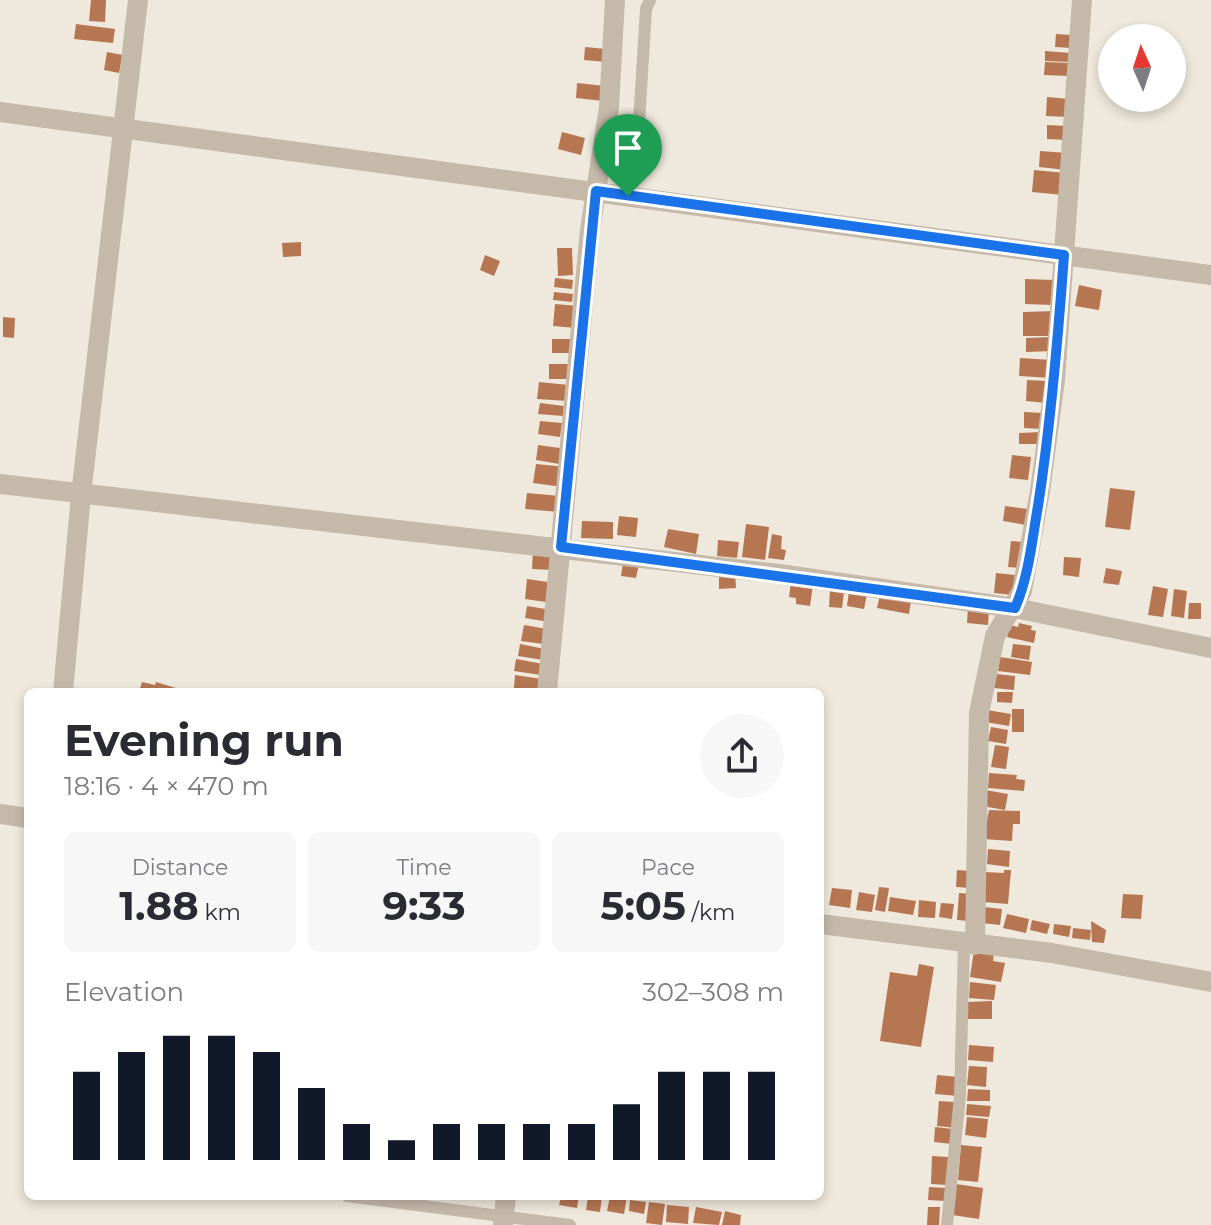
<!DOCTYPE html>
<meta charset="utf-8">
<style>
body{margin:0;font-family:Montserrat,sans-serif;background:#f7f7f7;color:#2b2b33;height:100vh;display:flex;flex-direction:column;font-size:30px;white-space:nowrap}
*{box-sizing:border-box;margin:0}
p{font-size:26px;color:#7c7c81}
.icon{flex:none;width:44px;height:44px;fill:none;stroke:currentColor;stroke-width:2;stroke-linecap:round;stroke-linejoin:round}
.map{position:relative;flex:1;overflow:hidden}
.sheet{position:absolute;left:24px;top:688px;width:800px;height:512px;display:flex;flex-direction:column;background:#fff;border-radius:12px;box-shadow:0 4px 12px #0003}
.sheet>*{flex:none}
.needle{width:52px;rotate:357deg}
.tools{position:absolute;left:1098px;top:24px;display:grid;gap:16px}
.tools a{display:grid;place-items:center;width:88px;height:88px;border-radius:50%;background:#fff;box-shadow:0 4px 12px #0003;font-size:40px}
.pin{position:absolute;display:grid;place-items:center;width:68px;height:68px;color:#fff;margin:-82px -34px;border-radius:50% 50% 50% 0;rotate:-45deg;box-shadow:0 0 8px #0007}
.pin .icon{rotate:45deg}
.round{display:grid;place-items:center;flex:none;width:84px;height:84px;border-radius:42px;background:#f7f7f7}
.summary{display:flex;align-items:center;justify-content:space-between;height:136px;padding:0 40px}
h1{font-size:44px;font-weight:700;line-height:60px}
.stats{display:grid;grid-template-columns:repeat(3,1fr);gap:12px;height:136px;padding:8px 40px}
.stats div{display:grid;align-content:center;border-radius:12px;background:#f7f7f7;text-align:center}
.stats b{font-size:40px;font-weight:700}
.stats small{font-size:22px;font-weight:400}
.stats p{font-size:22px}
.chart{height:224px;padding:16px 40px}
.chart p{display:flex;justify-content:space-between}
.chart svg{width:100%;height:144px;margin-top:8px;stroke:#111827;stroke-width:6}
.map>svg:first-child{display:block}
.building{fill:#b77652}
.lines{fill:none;stroke-linecap:round;stroke-linejoin:round}
.service{stroke:#c5b9aa;stroke-width:12}
.minor{stroke:#c5b9aa;stroke-width:20}
.route-casing{stroke:#fff;stroke-width:16}
.route{stroke:#1a73e8;stroke-width:10}
</style>
<div class="map">
<svg width="1211" height="1225" viewBox="0 0 1211 1225">
<rect width="100%" height="100%" fill="#efe8dc"/>
<g class="building">
<polygon points="91,0 106,0 105,22 89,21"/>
<polygon points="76,24 115,29 113,43 74,39"/>
<polygon points="1056,34 1072,35 1071,48 1055,47"/>
<polygon points="585,47 606,49 606,62 584,60"/>
<polygon points="1045,51 1070,53 1070,62 1045,61"/>
<polygon points="107,52 123,55 119,73 104,70"/>
<polygon points="1045,62 1069,63 1069,76 1044,75"/>
<polygon points="577,83 605,86 603,101 576,98"/>
<polygon points="1047,97 1070,99 1069,117 1046,116"/>
<polygon points="1047,125 1068,126 1067,140 1047,139"/>
<polygon points="562,132 585,138 581,155 558,149"/>
<polygon points="1040,151 1067,153 1066,170 1039,167"/>
<polygon points="1034,170 1065,173 1063,195 1032,192"/>
<polygon points="301,242 301,256 283,257 282,243"/>
<polygon points="557,248 572,248 573,275 558,276"/>
<polygon points="485,255 500,261 494,276 480,270"/>
<polygon points="555,278 573,280 572,289 554,287"/>
<polygon points="1025,279 1054,280 1053,305 1025,304"/>
<polygon points="1079,285 1102,290 1099,310 1075,306"/>
<polygon points="554,292 573,294 572,302 553,300"/>
<polygon points="555,304 578,306 576,328 553,326"/>
<polygon points="1056,311 1056,336 1023,336 1023,312"/>
<polygon points="3,317 15,318 14,338 3,337"/>
<polygon points="1052,337 1052,351 1026,352 1026,338"/>
<rect x="552" y="339" width="20" height="14"/>
<polygon points="1020,358 1052,360 1051,378 1019,376"/>
<rect x="549" y="364" width="19" height="15"/>
<polygon points="1027,380 1047,381 1046,403 1026,401"/>
<polygon points="539,382 569,385 568,401 537,399"/>
<polygon points="540,403 564,406 563,416 538,414"/>
<polygon points="1024,412 1043,413 1042,429 1024,428"/>
<polygon points="540,421 562,423 560,437 538,434"/>
<polygon points="1041,432 1041,444 1019,444 1019,433"/>
<polygon points="538,445 567,449 565,465 536,460"/>
<polygon points="1012,455 1031,457 1028,480 1009,478"/>
<polygon points="536,464 566,467 563,487 533,483"/>
<polygon points="1110,488 1135,491 1130,530 1105,527"/>
<polygon points="527,493 560,496 559,512 525,509"/>
<polygon points="1005,506 1028,509 1026,525 1003,521"/>
<polygon points="619,516 638,518 636,537 617,535"/>
<polygon points="582,521 613,522 613,539 581,538"/>
<polygon points="746,524 769,527 765,560 742,557"/>
<polygon points="668,529 699,534 696,554 664,547"/>
<polygon points="772,534 782,536 781,549 786,550 784,560 768,558"/>
<polygon points="718,540 739,542 737,558 717,556"/>
<polygon points="1011,541 1023,542 1021,568 1008,567"/>
<polygon points="533,550 553,552 552,570 532,569"/>
<polygon points="624,556 640,559 636,578 621,576"/>
<polygon points="1064,557 1081,558 1079,577 1063,575"/>
<polygon points="1106,568 1122,571 1119,585 1103,583"/>
<polygon points="719,571 735,571 736,588 719,589"/>
<polygon points="996,573 1015,575 1013,595 994,593"/>
<polygon points="527,579 555,583 553,603 525,599"/>
<polygon points="791,582 813,585 810,606 796,604 796,598 789,597"/>
<polygon points="1153,586 1168,589 1163,617 1148,615"/>
<polygon points="1174,589 1187,591 1184,618 1171,616"/>
<polygon points="830,590 844,592 842,608 829,607"/>
<polygon points="849,591 867,594 864,609 847,606"/>
<polygon points="880,595 911,601 909,614 877,608"/>
<polygon points="1189,603 1201,603 1201,619 1188,619"/>
<polygon points="527,606 552,610 549,622 525,618"/>
<polygon points="968,607 989,609 988,625 967,623"/>
<polygon points="1019,623 1032,626 1031,630 1036,631 1034,643 1007,637 1010,625 1018,627"/>
<polygon points="524,625 553,630 551,645 521,641"/>
<polygon points="520,644 545,649 543,660 518,656"/>
<polygon points="1013,644 1031,646 1029,660 1011,657"/>
<polygon points="1000,657 1032,662 1030,675 998,671"/>
<polygon points="516,659 543,664 541,675 514,671"/>
<polygon points="996,674 1015,676 1014,690 994,688"/>
<polygon points="515,675 542,679 540,692 514,688"/>
<polygon points="142,682 155,685 156,682 189,692 139,692"/>
<polygon points="997,692 1013,692 1012,703 997,702"/>
<rect x="1012" y="709" width="12" height="23"/>
<polygon points="987,710 1011,714 1009,726 985,722"/>
<polygon points="991,727 1008,730 1006,744 988,741"/>
<polygon points="995,745 1009,747 1006,769 991,767"/>
<polygon points="989,773 1017,775 1016,779 1025,780 1024,791 988,788"/>
<polygon points="985,790 1008,794 1005,810 982,806"/>
<polygon points="989,810 1020,811 1020,824 1013,824 1012,841 983,839"/>
<polygon points="988,849 1010,851 1009,867 987,864"/>
<polygon points="957,870 972,871 971,888 956,887"/>
<polygon points="1004,870 1011,870 1008,904 983,902 985,872 1004,873"/>
<polygon points="879,887 889,888 885,912 875,910"/>
<polygon points="832,888 852,890 850,908 829,905"/>
<polygon points="859,892 875,895 872,912 856,910"/>
<polygon points="959,893 972,894 970,921 957,920"/>
<polygon points="1123,894 1143,895 1141,919 1121,918"/>
<polygon points="890,897 916,901 913,915 888,911"/>
<polygon points="919,900 936,902 935,918 918,917"/>
<polygon points="941,903 954,904 952,919 939,917"/>
<polygon points="984,907 1002,909 1000,925 982,923"/>
<polygon points="1007,914 1029,919 1026,933 1003,928"/>
<polygon points="1032,920 1050,924 1047,934 1030,930"/>
<polygon points="1091,921 1106,930 1104,943 1092,942"/>
<polygon points="1054,924 1071,926 1069,937 1053,934"/>
<polygon points="1073,928 1091,930 1090,940 1072,938"/>
<polygon points="974,950 994,953 993,961 1005,963 1001,982 970,977"/>
<polygon points="919,964 934,967 921,1047 880,1041 890,972 917,976"/>
<polygon points="970,982 996,985 994,1000 969,998"/>
<polygon points="992,1001 992,1019 968,1019 967,1002"/>
<polygon points="969,1045 994,1047 993,1062 968,1060"/>
<polygon points="969,1066 987,1067 986,1087 967,1085"/>
<polygon points="937,1075 959,1077 958,1096 935,1094"/>
<polygon points="968,1089 990,1090 990,1101 967,1101"/>
<polygon points="939,1101 955,1102 956,1128 937,1126"/>
<polygon points="967,1104 991,1106 989,1117 966,1115"/>
<polygon points="967,1117 988,1119 986,1138 965,1135"/>
<polygon points="935,1127 953,1129 952,1144 934,1142"/>
<polygon points="961,1145 982,1147 978,1182 958,1180"/>
<polygon points="932,1156 948,1157 947,1185 931,1184"/>
<polygon points="956,1184 983,1188 979,1219 952,1215"/>
<polygon points="929,1187 947,1188 946,1201 928,1200"/>
<polygon points="561,1196 579,1196 577,1208 559,1205"/>
<polygon points="588,1196 602,1196 600,1212 586,1210"/>
<polygon points="610,1196 627,1196 624,1214 607,1211"/>
<polygon points="630,1200 646,1202 644,1214 629,1211"/>
<polygon points="649,1202 665,1204 662,1225 646,1223"/>
<polygon points="667,1205 689,1207 688,1224 666,1222"/>
<polygon points="696,1207 722,1212 719,1225 693,1223"/>
<polygon points="928,1207 940,1207 939,1225 927,1225"/>
<polygon points="725,1211 741,1215 740,1225 722,1225"/>
</g>
<g class="lines">
<g class="service">
<polyline points="628,196 637,154 646,9 650,0"/>
<polyline points="347,1196 570,1225"/>
<polyline points="947,1225 960,1096 964,943"/>
</g>
<g class="minor">
<polyline points="0,112 1211,275"/>
<polyline points="0,484 779,574 1015,608 1211,648"/>
<polyline points="63,692 81,495 138,0"/>
<polyline points="547,692 590,230 609,107 615,0"/>
<polyline points="0,814 28,818"/>
<polyline points="820,924 1052,953 1211,982"/>
<polyline points="975,945 979,713 995,636 1022,591 1040,491 1055,380 1082,0"/>
<polyline points="503,1225 506,1196"/>
</g>
</g>
<g class="lines">
<g class="route-casing">
<path id="route" d="M596,191L1064,255C1058,339 1051,423 1038,506C1032,540 1029,576 1015,608L561,547Z"/>
</g>
<use href="#route" class="route"/>
</g>
</svg>
<div class="tools">
<a><svg class="needle" viewBox="-14 -14 28 28"><path d="M0-13l5 13h-10z" fill="#e53935"/><path d="M0 13l5-13h-10z" fill="#7c7c81"/></svg></a>
</div>
<div class="pin" style="left:628px;top:196px;background:#1e9e55"><svg class="icon" aria-label="arrive" viewBox="0 0 24 24"><path d="M6 21V4h12l-3 4 3 4H6"/></svg></div>
<section class="sheet">
<div class="summary"><div><h1>Evening run</h1><p>18:16 · 4 × 470 m</p></div><a class="round"><svg class="icon" aria-label="share" viewBox="0 0 24 24"><path d="M12 15V3M7 8l5-5 5 5M5 13v7h14v-7"/></svg></a></div>
<div class="stats">
<div><p>Distance</p><b>1.88<small> km</small></b></div>
<div><p>Time</p><b>9:33</b></div>
<div><p>Pace</p><b>5:05<small> /km</small></b></div>
</div>
<div class="chart"><p><span>Elevation</span>302–308 m</p>
<svg viewBox="0 0 160 44" preserveAspectRatio="none"><path d="M5 44V17M15 44V11M25 44V6M35 44V6M45 44V11M55 44V22M65 44V33M75 44V38M85 44V33M95 44V33M105 44V33M115 44V33M125 44V27M135 44V17M145 44V17M155 44V17"/></svg>
</div>
</section>
</div>
